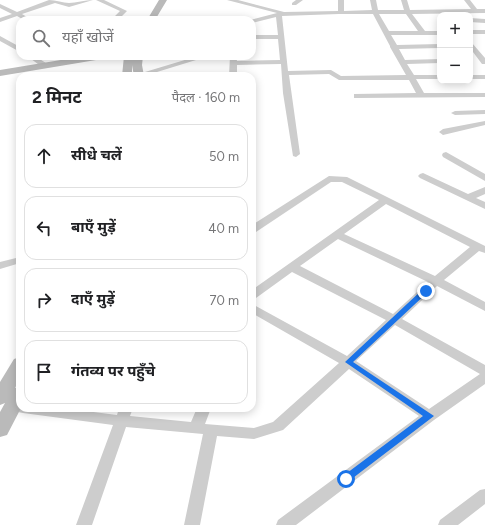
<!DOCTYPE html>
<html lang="hi">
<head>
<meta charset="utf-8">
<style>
  :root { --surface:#fff; --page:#f6f6f6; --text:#202124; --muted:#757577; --line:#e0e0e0 }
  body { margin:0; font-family:Figtree,"Noto Sans Devanagari",sans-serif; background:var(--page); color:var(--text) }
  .controls { position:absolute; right:12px; top:12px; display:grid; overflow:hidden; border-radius:8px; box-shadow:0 2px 10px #0003 }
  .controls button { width:36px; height:36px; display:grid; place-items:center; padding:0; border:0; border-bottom:1px solid var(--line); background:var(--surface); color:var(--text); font:20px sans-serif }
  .stop { position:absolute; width:12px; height:12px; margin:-9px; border:3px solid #1a73e8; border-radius:50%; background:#fff }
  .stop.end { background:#1a73e8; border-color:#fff; box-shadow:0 1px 4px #0008 }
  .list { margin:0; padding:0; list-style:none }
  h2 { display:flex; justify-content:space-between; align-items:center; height:52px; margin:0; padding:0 16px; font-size:17px }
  h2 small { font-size:13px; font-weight:400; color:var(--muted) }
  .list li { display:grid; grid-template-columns:26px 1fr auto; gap:12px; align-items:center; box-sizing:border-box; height:64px; margin:0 8px 8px; padding:0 8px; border:1px solid var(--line); border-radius:12px }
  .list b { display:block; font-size:15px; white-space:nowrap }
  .list em { font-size:13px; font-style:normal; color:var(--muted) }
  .icon { flex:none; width:22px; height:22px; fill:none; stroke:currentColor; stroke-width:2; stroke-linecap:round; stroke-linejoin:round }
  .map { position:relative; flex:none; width:485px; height:525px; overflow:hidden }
  .search { position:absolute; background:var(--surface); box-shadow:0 2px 10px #0003; left:16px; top:16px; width:240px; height:44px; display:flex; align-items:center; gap:10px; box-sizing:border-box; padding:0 14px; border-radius:12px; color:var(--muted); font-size:15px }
  .panel { position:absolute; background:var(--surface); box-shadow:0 2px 10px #0003; left:16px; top:72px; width:240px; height:340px; border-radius:12px }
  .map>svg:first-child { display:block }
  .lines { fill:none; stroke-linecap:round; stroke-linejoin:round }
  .street { fill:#cdcdcd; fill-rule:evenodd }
  .secondary { fill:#bababa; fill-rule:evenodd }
  .route { fill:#1a73e8 }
</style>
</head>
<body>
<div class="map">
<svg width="485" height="525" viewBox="0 0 485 525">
  <rect width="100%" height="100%" fill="#fff"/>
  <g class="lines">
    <path class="street" d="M 49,0 C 56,0 63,3 69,3 C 76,3 85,0 93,0 L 69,7 L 55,3 L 22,14 L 32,20 L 24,20 L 17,16 L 0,22 L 0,18 L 12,14 L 0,8 L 0,4 L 17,12 Z
      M 96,0 L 104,0 L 127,11 L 118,20 L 111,20 L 120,11 Z
      M 227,0 L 238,0 L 284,12 L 338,11 L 338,0 L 344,0 L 344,11 L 372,10 L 370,0 L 376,0 L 378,10 L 404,10 L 401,0 L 407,0 L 410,10 L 471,9 L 464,0 L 470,0 L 477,9 L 485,9 L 485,13 L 412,14 L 425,31 L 440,31 L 440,35 L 391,35 L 397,45 L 440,44 L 440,48 L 399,49 L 405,60 L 440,59 L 440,63 L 407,64 L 414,75 L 440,75 L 440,79 L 416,79 L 424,93 L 485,93 L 485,97 L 357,98 L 354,98 L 354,94 L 416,93 L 409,80 L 339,80 L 329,74 L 289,75 L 300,154 L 296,157 L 293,156 L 283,93 L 281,64 L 237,65 L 237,76 L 229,76 L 230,56 L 236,56 L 237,61 L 280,60 L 278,39 L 252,39 L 252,35 L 278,35 L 276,17 L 252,23 L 252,20 L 250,20 L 277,13 ZM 339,14 L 373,14 L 390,46 L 390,47 L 406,75 L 341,76 L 331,70 L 288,71 L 282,16 ZM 379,14 L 406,14 L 418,31 L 389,31 Z
      M 296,0 L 303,0 L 296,5 L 292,5 L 292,3 Z
      M 470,18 L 485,19 L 485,23 L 470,22 Z
      M 470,30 L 485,30 L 485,34 L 470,34 Z
      M 0,36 L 20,47 L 20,52 L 0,41 Z
      M 470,42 L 472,43 L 485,58 L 485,64 L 482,64 L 470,48 Z
      M 27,56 L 35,56 L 49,65 L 45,67 L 42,67 Z
      M 198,56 L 209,56 L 144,76 L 135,75 Z
      M 470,75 L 485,75 L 485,79 L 470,79 Z
      M 485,110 L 485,114 L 455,115 L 451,113 L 455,111 Z
      M 485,121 L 485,125 L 443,135 L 439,132 L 443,129 Z
      M 446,152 L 485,174 L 485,181 L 443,157 L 442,155 L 443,153 Z
      M 423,173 L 468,194 L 485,187 L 485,194 L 476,198 L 485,202 L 485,209 L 420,178 L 418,176 L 420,174 Z
      M 329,176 L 347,177 L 485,246 L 485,253 L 479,251 L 444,280 L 485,302 L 485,311 L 437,286 L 402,319 L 485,365 L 485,384 L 434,420 L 296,525 L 276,525 L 278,520 L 419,416 L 349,369 L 283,430 L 254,439 L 217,436 L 200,525 L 184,525 L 203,434 L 126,427 L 92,525 L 76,525 L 113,425 L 23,413 L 18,412 L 16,408 L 18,404 L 20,404 L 20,408 L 62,408 L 117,415 L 119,408 L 133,408 L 130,416 L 191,422 L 197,408 L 211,408 L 205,424 L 254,428 L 273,422 L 339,363 L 252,313 L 252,304 L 347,356 L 386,320 L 292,272 L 256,298 L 252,299 L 252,290 L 379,200 L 342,182 L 331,182 L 256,232 L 252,233 L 252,225 ZM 386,204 L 470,247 L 435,276 L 344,234 ZM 338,239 L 428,282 L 393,314 L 300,266 ZM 395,325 L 480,374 L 429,409 L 356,361 Z
      M 20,257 L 20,263 L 0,269 L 0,262 Z
      M 485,489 L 485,504 L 458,525 L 438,525 L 440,520 L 480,490 Z"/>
    <path class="secondary" d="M 159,0 L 167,0 L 155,20 L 147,20 Z
      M 85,56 L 107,56 L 102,59 L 0,76 L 0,70 Z
      M 124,56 L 143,56 L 142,65 L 144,76 L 134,76 L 132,65 L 132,76 L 122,76 Z
      M 20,357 L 20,379 L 15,388 L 20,386 L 20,408 L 21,408 L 7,435 L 0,437 L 0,412 L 5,403 L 0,405 L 0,382 L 14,359 Z"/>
  </g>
  <path class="route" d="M 423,289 L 429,291 L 353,362 L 434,416 L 349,481 L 343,481 L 342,479 L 343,476 L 423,416 L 345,362 Z"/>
</svg>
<div class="controls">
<button>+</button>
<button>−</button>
</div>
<div class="stop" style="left:346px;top:479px"></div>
<div class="stop end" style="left:426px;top:291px"></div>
<div class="search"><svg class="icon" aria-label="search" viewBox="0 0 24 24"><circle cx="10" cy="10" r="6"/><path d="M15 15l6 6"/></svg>यहाँ खोजें</div>
<section class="panel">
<h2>2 मिनट<small>पैदल · 160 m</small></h2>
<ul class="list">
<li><svg class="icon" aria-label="ahead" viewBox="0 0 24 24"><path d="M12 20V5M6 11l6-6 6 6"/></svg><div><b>सीधे चलें</b></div><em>50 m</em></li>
<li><svg class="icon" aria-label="left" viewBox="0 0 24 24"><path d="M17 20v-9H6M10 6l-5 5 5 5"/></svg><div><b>बाएँ मुड़ें</b></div><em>40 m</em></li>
<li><svg class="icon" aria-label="right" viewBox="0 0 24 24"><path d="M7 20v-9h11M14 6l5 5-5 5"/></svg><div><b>दाएँ मुड़ें</b></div><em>70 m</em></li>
<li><svg class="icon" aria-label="arrive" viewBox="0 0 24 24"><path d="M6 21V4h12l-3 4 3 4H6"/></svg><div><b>गंतव्य पर पहुँचे</b></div></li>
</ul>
</section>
</div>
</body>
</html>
